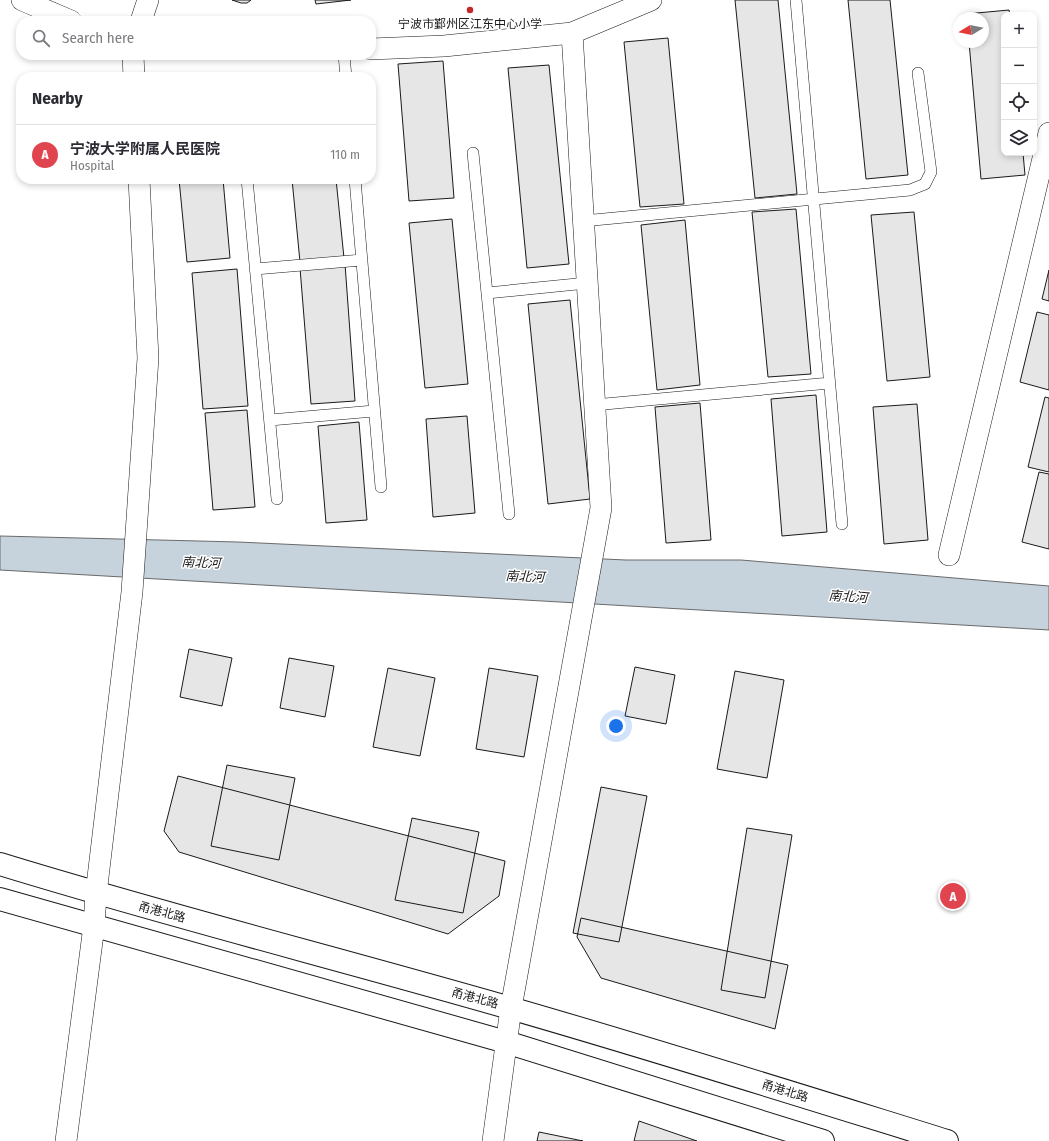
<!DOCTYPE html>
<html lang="en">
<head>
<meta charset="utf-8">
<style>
  :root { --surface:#fff; --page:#f7f7f7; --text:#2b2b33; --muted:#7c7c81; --line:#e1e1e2; --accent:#0b8043 }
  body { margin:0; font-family:"Fira Sans Condensed","Noto Sans SC",sans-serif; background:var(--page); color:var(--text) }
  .controls { position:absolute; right:12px; top:12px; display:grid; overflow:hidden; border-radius:8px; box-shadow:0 2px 6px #0003 }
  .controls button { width:36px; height:36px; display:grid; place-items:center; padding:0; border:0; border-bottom:1px solid var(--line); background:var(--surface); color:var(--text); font:20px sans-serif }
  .compass { position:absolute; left:953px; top:12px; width:36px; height:36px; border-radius:50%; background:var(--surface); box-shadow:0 2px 6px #0003; rotate:260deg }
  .you { position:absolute; left:616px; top:726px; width:14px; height:14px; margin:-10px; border:3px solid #fff; border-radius:50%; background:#1a73e8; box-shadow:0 0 0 6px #1a73e833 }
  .badge { display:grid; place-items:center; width:26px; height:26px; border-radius:50%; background:var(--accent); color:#fff; font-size:13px; font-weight:700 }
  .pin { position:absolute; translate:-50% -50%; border:2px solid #fff; box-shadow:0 1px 4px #0006 }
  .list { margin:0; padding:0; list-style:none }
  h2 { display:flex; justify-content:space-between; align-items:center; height:52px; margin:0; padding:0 16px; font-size:17px }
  h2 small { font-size:13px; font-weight:400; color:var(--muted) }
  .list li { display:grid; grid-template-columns:26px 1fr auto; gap:12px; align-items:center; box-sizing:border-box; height:60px; padding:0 16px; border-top:1px solid var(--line) }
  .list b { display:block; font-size:15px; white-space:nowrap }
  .list p { margin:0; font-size:13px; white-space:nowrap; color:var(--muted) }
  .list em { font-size:13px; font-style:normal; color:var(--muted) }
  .icon { flex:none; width:22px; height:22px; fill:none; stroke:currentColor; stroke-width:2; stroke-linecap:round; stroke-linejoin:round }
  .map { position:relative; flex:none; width:1049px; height:1141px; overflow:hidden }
  .search { position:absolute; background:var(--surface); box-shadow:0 2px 6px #0003; left:16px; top:16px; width:360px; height:44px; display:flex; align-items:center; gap:10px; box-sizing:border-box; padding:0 14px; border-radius:16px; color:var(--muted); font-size:15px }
  .panel { position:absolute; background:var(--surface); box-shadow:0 2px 6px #0003; left:16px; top:72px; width:360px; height:112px; border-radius:16px }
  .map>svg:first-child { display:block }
  .water { fill:#c6d2dc; stroke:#6a6a6a }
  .building { fill:#e6e6e6; stroke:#1a1a1a }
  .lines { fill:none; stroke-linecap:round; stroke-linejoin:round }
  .service-casing { stroke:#1a1a1a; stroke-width:12 }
  .minor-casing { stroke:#1a1a1a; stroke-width:22 }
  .secondary-casing { stroke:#1a1a1a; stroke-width:24 }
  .service { stroke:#fff; stroke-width:11 }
  .minor { stroke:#fff; stroke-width:21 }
  .secondary { stroke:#fff; stroke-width:22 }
  .poi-dot { fill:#c62828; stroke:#fff; stroke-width:1.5 }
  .labels { text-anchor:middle; stroke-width:3; stroke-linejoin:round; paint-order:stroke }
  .poi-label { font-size:12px; fill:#1a1a1a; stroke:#fff }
  .street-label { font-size:12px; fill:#1a1a1a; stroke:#fff }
  .water-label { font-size:13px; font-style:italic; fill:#1a1a1a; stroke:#fff }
</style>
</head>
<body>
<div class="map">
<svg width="1049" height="1141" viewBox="0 0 1049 1141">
  <rect width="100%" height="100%" fill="#fff"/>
  <path class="water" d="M 0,536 L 238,542 L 626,560 L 741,560 L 1049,586 L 1049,630 L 0,570 Z"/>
  <path class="building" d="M 232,0 L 251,0 L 247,3 L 241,3 Z
    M 315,0 L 351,0 L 316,4 Z
    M 735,0 L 778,0 L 797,194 L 755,198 Z
    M 848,0 L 890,0 L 908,175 L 866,179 Z
    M 1009,10 L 1010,15 L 1004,15 L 1004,153 L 1023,153 L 1025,175 L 981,179 L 969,42 L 983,42 L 983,18 L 966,18 L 966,14 Z
    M 668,38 L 684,204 L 640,207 L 624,42 Z
    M 443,61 L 454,198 L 409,201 L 398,64 Z
    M 549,65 L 569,264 L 527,268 L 508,68 Z
    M 179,179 L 223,179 L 230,258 L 187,262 Z
    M 292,179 L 336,179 L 344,258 L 300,262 Z
    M 796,209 L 811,374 L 768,377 L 752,212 Z
    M 914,212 L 930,377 L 887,381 L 871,215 Z
    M 452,219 L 468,384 L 425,388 L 409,223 Z
    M 685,220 L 700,385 L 657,390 L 641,225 Z
    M 345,264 L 355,401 L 311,404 L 300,268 Z
    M 237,269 L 248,406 L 203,409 L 192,273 Z
    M 1049,270 L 1049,301 L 1042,299 Z
    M 570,300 L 590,499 L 548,504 L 528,304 Z
    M 1037,312 L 1049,315 L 1049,390 L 1020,382 Z
    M 816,395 L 827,532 L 782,536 L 771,399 Z
    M 1045,397 L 1049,398 L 1049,472 L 1028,467 Z
    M 700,403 L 711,540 L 666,543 L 655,407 Z
    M 917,404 L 928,540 L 884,544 L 873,407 Z
    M 247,410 L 255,507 L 213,510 L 205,413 Z
    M 467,416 L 475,513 L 433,517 L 426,419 Z
    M 359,422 L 367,520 L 326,523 L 318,426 Z
    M 1039,472 L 1049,474 L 1049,549 L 1022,542 Z
    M 189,649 L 232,658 L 222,706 L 180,697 Z
    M 289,658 L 334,666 L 325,717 L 280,708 Z
    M 635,667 L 675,675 L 666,724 L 625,716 Z
    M 388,668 L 435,678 L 420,756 L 373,747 Z
    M 489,668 L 538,676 L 524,757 L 476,749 Z
    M 735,671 L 784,680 L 767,778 L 717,769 Z
    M 227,765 L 295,778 L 279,860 L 211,846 Z
    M 178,776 L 505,861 L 499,896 L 448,934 L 179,852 L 164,831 Z
    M 601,787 L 647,796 L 619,942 L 573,933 Z
    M 412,818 L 479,832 L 463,913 L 395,900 Z
    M 747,828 L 792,835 L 765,998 L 721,990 Z
    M 581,918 L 788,965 L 775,1029 L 601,978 L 577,937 Z
    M 639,1121 L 697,1141 L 634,1141 Z
    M 539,1132 L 583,1141 L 537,1141 Z"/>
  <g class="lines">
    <defs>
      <path id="service" d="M 796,0 L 842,524
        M 344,55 L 346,77
        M 473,153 L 509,514
        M 247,179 L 277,499
        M 355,179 L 381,487
        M 583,221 L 910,190 L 925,184 L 931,172 L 918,73
        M 255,269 L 362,260
        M 487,293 L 587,283
        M 594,405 L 830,383
        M 270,420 L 374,411"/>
      <path id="minor" d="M 22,0 L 71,21
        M 141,21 L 148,0
        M 371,49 L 444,46 L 572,33 L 651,0
        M 133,55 L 134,77
        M 949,555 L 1049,133
        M 66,1141 L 94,926 L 96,894 L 132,592 L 148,358 L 139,179
        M 493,1141 L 511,1008 L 601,508 L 572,33"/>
      <path id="secondary" d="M 0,864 C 169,916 340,959 510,1008 C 656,1050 802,1096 947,1141
        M 0,899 L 506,1042 L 823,1141"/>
    </defs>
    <use href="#service" class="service-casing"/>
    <use href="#minor" class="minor-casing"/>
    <use href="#secondary" class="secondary-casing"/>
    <use href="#service" class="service"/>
    <use href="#minor" class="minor"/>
    <use href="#secondary" class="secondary"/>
  </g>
  <circle class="poi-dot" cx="470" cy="10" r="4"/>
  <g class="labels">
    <g class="poi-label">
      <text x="470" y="28">宁波市鄞州区江东中心小学</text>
    </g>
    <g class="street-label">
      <text transform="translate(162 912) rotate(15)" y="4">甬港北路</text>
      <text transform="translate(475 998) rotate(15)" y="4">甬港北路</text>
      <text transform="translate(785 1091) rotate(17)" y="4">甬港北路</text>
    </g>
    <g class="water-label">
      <text transform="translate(201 562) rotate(2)" y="5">南北河</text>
      <text transform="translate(525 576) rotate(2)" y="5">南北河</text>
      <text transform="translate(848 596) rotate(4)" y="5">南北河</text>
    </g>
  </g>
</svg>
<div class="controls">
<button>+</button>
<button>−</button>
<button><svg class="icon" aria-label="locate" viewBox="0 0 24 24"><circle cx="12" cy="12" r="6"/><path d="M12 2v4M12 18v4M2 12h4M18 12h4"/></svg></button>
<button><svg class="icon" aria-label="layers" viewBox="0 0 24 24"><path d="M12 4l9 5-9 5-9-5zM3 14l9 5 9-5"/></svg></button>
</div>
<svg class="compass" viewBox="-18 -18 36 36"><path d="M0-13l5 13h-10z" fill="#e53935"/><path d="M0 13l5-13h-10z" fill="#7c7c81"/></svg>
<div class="you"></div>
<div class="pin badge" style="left:953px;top:896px;background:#e0444e">A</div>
<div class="search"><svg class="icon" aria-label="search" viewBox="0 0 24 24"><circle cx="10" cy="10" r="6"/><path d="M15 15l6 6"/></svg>Search here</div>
<section class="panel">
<h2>Nearby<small></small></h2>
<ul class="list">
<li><span class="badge" style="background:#e0444e">A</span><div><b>宁波大学附属人民医院</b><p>Hospital</p></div><em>110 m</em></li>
</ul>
</section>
</div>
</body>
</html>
